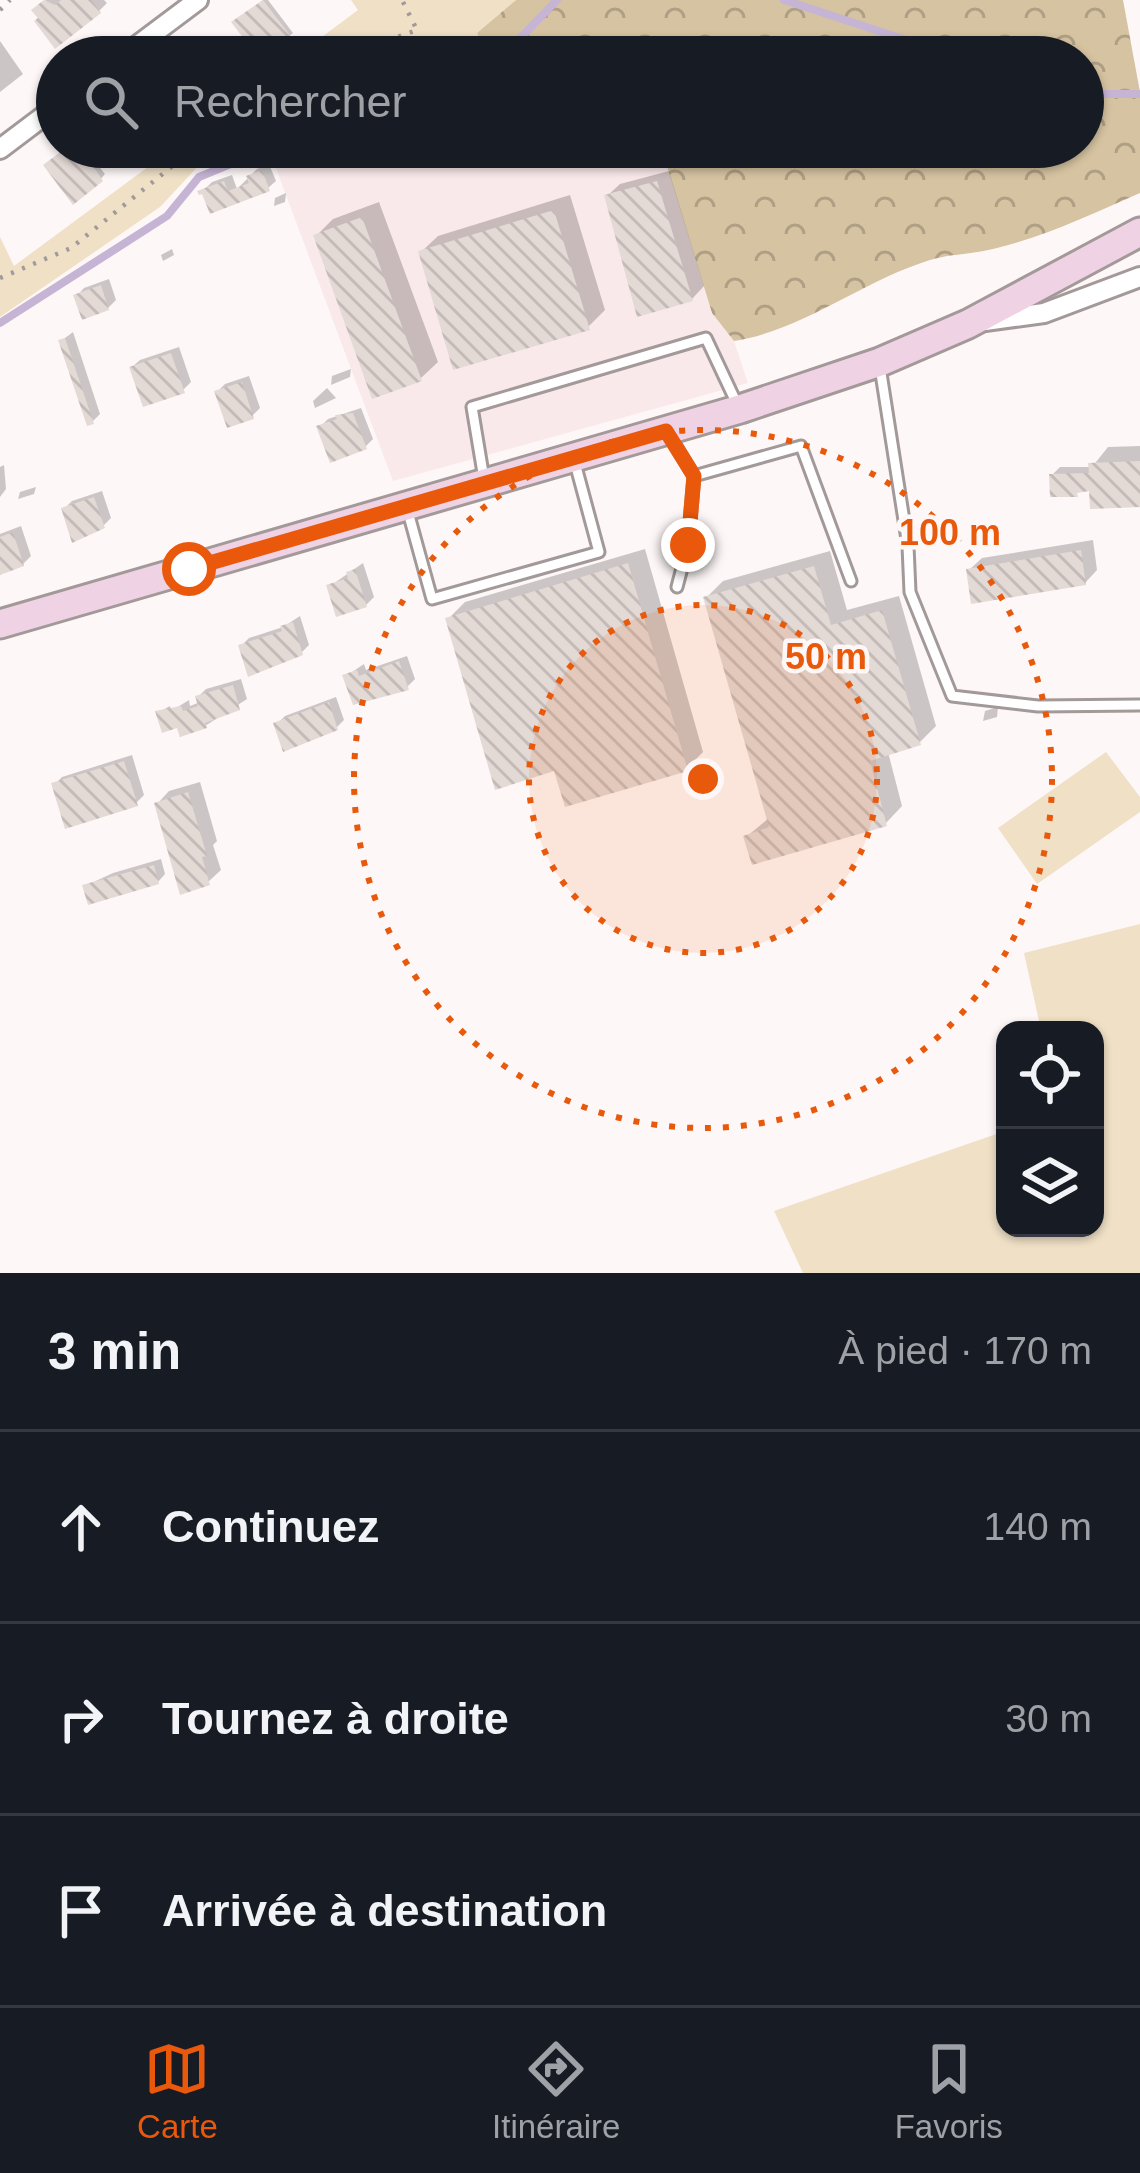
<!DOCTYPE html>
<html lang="fr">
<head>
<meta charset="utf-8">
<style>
  :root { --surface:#171b24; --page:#242831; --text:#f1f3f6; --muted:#9ea1a6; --line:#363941; --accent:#ea580c }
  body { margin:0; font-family:Helvetica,sans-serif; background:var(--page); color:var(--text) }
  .controls { position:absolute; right:36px; bottom:36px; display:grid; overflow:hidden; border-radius:24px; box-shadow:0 3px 9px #0004 }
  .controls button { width:108px; height:108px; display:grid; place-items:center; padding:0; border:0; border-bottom:3px solid var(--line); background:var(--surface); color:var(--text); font:60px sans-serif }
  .stop { position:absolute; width:36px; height:36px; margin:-27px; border:9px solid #ea580c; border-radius:50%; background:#fff }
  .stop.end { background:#ea580c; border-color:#fff; box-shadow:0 3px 12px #0008 }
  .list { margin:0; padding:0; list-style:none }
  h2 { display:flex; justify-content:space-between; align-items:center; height:156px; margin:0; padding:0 48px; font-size:51px }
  h2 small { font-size:39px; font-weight:400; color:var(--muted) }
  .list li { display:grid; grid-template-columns:78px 1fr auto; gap:36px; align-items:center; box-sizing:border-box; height:192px; padding:0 48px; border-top:3px solid var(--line) }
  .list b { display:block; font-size:45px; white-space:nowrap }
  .list em { font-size:39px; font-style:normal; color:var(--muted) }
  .icon { flex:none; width:66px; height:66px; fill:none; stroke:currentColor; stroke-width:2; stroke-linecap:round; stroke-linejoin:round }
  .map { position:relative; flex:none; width:1140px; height:1273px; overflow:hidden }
  .search { position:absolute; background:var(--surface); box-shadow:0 3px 9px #0004; left:36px; right:36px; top:36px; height:132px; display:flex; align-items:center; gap:30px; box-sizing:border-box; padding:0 42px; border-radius:66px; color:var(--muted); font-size:45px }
  .sheet { height:732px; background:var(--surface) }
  nav { display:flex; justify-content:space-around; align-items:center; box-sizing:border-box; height:168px; border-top:3px solid var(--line); background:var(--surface); font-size:33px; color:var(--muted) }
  nav a { display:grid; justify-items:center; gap:6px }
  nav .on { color:var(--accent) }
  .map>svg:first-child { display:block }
  .built { fill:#fae9ea }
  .green { fill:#efe0c6 }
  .forest { fill:url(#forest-crowns) }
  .shadow { fill:#0003 }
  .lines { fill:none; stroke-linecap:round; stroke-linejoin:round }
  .stream { stroke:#c6b4d5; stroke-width:8 }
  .building { fill:url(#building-back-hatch) }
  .lane-casing { stroke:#a39999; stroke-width:15 }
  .street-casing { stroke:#a39999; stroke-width:24 }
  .secondary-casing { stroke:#a39999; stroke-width:33 }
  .path { stroke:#a09a9a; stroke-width:4.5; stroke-dasharray:3 9; stroke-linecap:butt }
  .lane { stroke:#fff; stroke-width:9 }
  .street { stroke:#fff; stroke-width:18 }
  .secondary { stroke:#efd3e5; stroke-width:27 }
  .route { stroke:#ea580c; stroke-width:15 }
  .ring { fill:none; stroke:#e8590c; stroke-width:6; stroke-dasharray:6 12 }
  .centre { fill:#e8590c; stroke:#fef7f7; stroke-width:6 }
  .ring-label { font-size:36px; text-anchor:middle; font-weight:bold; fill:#e8590c; stroke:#fef7f7; stroke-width:9; stroke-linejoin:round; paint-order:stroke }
</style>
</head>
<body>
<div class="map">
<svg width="1140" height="1273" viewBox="0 0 1140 1273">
  <defs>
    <pattern id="forest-crowns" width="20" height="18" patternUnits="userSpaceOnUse" patternTransform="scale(3)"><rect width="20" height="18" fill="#d6c3a1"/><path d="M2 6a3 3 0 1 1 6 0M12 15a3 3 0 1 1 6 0" fill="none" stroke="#af9f84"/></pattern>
    <pattern id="building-back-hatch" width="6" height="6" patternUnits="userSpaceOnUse" patternTransform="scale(3)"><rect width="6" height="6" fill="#e3d9d5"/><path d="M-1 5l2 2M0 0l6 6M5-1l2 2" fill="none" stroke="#c4bbb8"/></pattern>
  </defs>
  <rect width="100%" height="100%" fill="#fef7f7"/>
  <path class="built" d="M 268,147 L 539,147 L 563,167 L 597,161 L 667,166 L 712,313 L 734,341 L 748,383 L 393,481 Z"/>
  <path class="green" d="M 351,0 L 516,0 L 477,33 L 485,51 L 467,57 L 295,57 L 358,10 Z
    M 175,147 L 243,147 L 202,162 L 160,207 L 0,317 L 0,237 L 14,266 Z
    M 1106,752 L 1140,797 L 1140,812 L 1037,884 L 998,828 Z
    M 1140,924 L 1140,1273 L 803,1273 L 774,1211 L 1005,1131 L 1005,1228 L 1095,1228 L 1095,1030 L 1041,1030 L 1024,953 Z"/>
  <path class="forest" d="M 516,0 L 1123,0 L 1140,92 L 1140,193 C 1092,214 1044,237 993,249 C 973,254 950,254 930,260 C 862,281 804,330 734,341 L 712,313 L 667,166 L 597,161 L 563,167 L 539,147 L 1083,147 L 1083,57 L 467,57 L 485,51 L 477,33 Z"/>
  <path class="shadow" d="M 46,0 L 104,0 L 107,3 L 99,11 L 35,10 Z
    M 263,0 L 268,0 L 293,33 L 265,54 L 247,12 Z
    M 0,41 L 23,74 L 0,92 Z
    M 69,147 L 87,150 L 93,147 L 103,159 L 97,164 L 105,174 L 98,182 L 60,154 Z
    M 293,147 L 310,147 L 296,158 L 289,151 Z
    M 269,164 L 276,181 L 268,188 L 240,200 L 204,190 L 212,182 L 232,175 L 237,189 L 257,169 Z
    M 669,171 L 704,286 L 692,299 L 607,196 L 620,184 Z
    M 286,193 L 285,202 L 274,206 L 275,198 Z
    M 570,195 L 605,310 L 588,327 L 421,252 L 438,236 Z
    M 379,202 L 438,362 L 421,378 L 316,236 L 333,219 Z
    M 172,249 L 174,255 L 163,261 L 161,255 Z
    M 109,279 L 116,300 L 108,308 L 77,296 L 84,288 Z
    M 73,332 L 100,414 L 92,422 L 61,341 Z
    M 179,347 L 191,382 L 183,390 L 132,367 L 140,360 Z
    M 351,369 L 350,377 L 331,385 L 332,376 Z
    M 249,376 L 260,408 L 252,416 L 217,392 L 225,384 Z
    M 327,388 L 336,398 L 315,408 L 313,401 Z
    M 361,408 L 373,439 L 365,447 L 320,427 L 328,419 Z
    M 1140,446 L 1140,504 L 1092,484 L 1052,475 L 1060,467 L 1092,467 L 1108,447 Z
    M 4,465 L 6,489 L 0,497 L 0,467 Z
    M 36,487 L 34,494 L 18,499 L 20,492 Z
    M 102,491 L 111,518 L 103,526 L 64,509 L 72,501 Z
    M 21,526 L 31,556 L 23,564 L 0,571 L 0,534 Z
    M 1093,540 L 1097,570 L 1085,583 L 969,570 L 982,558 Z
    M 645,549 L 703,752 L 686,769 L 556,768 L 448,619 L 465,602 Z
    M 830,551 L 847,610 L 899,596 L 936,726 L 919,743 L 888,752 L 902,806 L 886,823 L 746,837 L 769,818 L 706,598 L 723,581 Z
    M 363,563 L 374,597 L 366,605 L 330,586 Z
    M 300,616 L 309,645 L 301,653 L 241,646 L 249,638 L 283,627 Z
    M 407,656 L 415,679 L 407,687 L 346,676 L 364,664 L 366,670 Z
    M 241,679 L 247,699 L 205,726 L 177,722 L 159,712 L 170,706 L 171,711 L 189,700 L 190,706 L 200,702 L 198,697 L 206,689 Z
    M 336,697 L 344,720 L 336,728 L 277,724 L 285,716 Z
    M 998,707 L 997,717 L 983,721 L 985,711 Z
    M 132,755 L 144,795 L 136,803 L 55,784 L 62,777 Z
    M 200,782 L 217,841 L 213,845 L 221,870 L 208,882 L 157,804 L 169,791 Z
    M 161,859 L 165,874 L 158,882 L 85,886 L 113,873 Z"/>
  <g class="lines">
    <path class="stream" d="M 784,0 L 958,57
      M 502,57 L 557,0
      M 1083,94 L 1140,94
      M 0,323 L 167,216 L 199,177 L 272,147"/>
  </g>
  <path class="building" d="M 44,0 L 55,5 L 61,0 L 91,0 L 101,13 L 55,49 L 34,21 L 38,18 L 31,10 Z
    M 263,0 L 292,38 L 267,57 L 258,57 L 231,22 Z
    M 67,147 L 84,152 L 103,181 L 73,205 L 43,165 Z
    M 262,170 L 270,191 L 210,214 L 202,194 L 199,195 L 197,191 L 224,181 L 228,191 L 249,183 L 246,176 Z
    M 657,181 L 693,301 L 637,317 L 604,195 Z
    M 554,210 L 590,330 L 453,370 L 418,251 Z
    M 362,217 L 422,381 L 372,399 L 313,235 Z
    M 101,285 L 109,310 L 82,320 L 73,295 Z
    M 65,338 L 94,424 L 87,426 L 58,340 Z
    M 171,353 L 185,393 L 143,407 L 129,367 Z
    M 242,382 L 254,419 L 227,428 L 214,391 Z
    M 353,413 L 367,449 L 330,463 L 316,426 L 337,419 L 335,415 Z
    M 1140,461 L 1140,507 L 1090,509 L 1089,491 L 1077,493 L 1078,497 L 1050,497 L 1049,474 L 1089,473 L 1088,463 Z
    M 94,497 L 105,528 L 72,543 L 61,508 Z
    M 13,532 L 24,566 L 0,575 L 0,537 Z
    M 1081,550 L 1086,585 L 971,604 L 966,569 Z
    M 628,563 L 688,771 L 565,807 L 554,771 L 495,790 L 445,618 Z
    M 814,566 L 831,625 L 882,610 L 921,745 L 870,761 L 887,826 L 752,865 L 743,836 L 769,827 L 703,597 Z
    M 355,569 L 367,607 L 336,617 L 326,585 L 348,578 L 346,572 Z
    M 293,622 L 303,655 L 248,677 L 238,645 L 282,631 L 280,626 Z
    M 399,661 L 409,690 L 353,705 L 342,675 L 357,670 L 359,676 Z
    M 233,685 L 240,710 L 205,723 L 207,728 L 180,737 L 177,728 L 162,733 L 155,711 L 181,706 L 183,711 L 198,706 L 195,696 Z
    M 329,702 L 338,730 L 283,752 L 273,723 Z
    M 124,761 L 138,806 L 65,829 L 51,783 Z
    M 188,792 L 207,856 L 202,857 L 210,885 L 180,895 L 154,803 Z
    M 154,865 L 159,884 L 88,905 L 82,885 Z"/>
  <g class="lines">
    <defs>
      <path id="lane" d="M 880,367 L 908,546 L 910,592 L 952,696 L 1038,706 L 1140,705
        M 669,435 L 694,476 L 688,545 L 677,587
        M 694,476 L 801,446 L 851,581
        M 484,479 L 472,407 L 706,338 L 737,404
        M 408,512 L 432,599 L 599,552 L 575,463"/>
      <path id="street" d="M 122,57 L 198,0
        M 0,149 L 57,106
        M 985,321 L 1044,313 L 1140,277"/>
      <path id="secondary" d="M 0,624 L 740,409 L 880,362 L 968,324 L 1140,232"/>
    </defs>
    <use href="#lane" class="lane-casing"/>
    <use href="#street" class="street-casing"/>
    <use href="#secondary" class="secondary-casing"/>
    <path class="path" d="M 0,10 L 10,0
      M 342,57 L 417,30 L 402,0
      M 0,278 L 71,248 L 196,147"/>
    <use href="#lane" class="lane"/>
    <use href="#street" class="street"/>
    <use href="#secondary" class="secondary"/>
  </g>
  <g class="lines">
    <path class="route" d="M 189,569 L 666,431 L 694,476 L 688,545"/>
  </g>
  <circle cx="703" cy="779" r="174" fill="#e8590c" fill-opacity=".12"/>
  <g class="ring">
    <circle cx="703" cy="779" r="174"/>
    <circle cx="703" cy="779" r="349"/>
  </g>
  <circle cx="703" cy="779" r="18" class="centre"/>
  <g class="ring-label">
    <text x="950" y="545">100 m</text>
    <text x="826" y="669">50 m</text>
  </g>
</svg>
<div class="controls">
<button><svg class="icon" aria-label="locate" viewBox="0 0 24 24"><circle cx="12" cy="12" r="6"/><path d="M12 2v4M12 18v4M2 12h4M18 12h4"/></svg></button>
<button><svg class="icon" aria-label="layers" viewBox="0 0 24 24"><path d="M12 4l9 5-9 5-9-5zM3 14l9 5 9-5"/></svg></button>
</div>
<div class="stop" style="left:189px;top:569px"></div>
<div class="stop end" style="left:688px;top:545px"></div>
<div class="search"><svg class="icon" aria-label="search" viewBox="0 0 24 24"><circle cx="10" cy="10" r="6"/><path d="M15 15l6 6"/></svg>Rechercher</div>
</div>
<section class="sheet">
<h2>3 min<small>À pied · 170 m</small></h2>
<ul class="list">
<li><svg class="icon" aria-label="ahead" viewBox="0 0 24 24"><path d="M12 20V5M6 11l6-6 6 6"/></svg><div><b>Continuez</b></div><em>140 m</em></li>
<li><svg class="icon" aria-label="right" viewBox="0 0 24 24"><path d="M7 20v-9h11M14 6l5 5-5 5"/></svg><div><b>Tournez à droite</b></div><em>30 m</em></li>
<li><svg class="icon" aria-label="arrive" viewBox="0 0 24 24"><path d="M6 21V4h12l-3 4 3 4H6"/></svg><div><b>Arrivée à destination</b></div></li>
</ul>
</section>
<nav>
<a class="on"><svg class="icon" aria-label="map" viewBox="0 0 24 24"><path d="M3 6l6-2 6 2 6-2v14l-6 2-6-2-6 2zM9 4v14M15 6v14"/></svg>Carte</a>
<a><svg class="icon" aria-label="directions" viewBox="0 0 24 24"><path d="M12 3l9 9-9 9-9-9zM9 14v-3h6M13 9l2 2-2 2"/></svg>Itinéraire</a>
<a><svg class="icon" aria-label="saved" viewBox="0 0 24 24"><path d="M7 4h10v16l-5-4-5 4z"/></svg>Favoris</a>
</nav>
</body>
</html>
